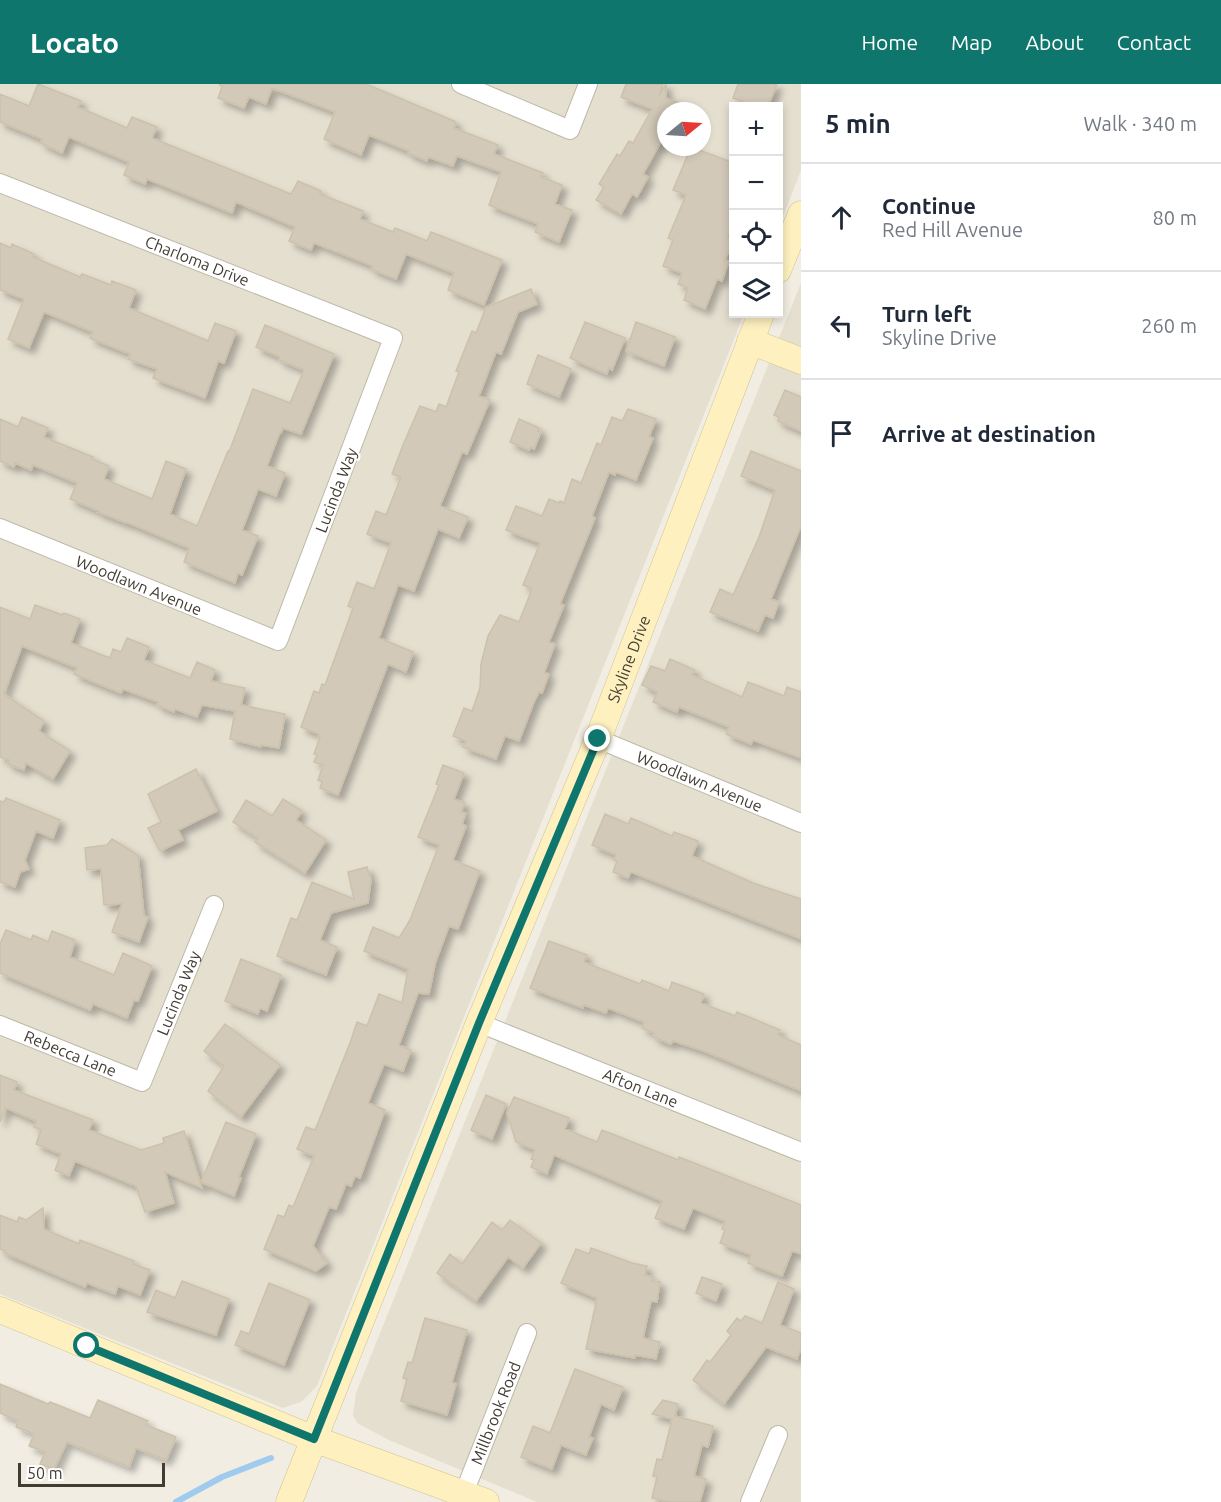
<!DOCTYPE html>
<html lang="en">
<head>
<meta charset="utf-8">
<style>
  :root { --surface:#fff; --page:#f6f6f7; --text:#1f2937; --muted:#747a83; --line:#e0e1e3; --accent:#0f766e }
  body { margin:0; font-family:Ubuntu,sans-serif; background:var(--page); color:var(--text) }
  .controls { position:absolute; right:18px; top:18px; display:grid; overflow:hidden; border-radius:0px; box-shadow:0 3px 9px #0003 }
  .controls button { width:54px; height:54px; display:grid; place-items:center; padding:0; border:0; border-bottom:2px solid var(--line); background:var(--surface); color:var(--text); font:30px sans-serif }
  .compass { position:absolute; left:657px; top:18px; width:54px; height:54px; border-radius:50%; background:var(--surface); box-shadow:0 3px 9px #0003; rotate:72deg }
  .scale { position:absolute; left:18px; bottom:15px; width:147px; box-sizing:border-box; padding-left:6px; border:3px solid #423d33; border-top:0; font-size:16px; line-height:21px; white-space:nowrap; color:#423d33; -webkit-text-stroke:4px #fff; paint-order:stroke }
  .stop { position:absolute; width:18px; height:18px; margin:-14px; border:4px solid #0f766e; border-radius:50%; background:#fff }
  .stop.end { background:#0f766e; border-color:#fff; box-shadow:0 2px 6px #0008 }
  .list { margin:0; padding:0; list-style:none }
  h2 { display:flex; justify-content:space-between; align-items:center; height:78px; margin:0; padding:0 24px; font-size:26px }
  h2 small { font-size:20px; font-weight:400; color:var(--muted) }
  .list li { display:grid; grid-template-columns:39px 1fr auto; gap:18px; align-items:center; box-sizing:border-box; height:108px; padding:0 24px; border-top:2px solid var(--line) }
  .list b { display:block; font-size:22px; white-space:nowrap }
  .list p { margin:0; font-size:20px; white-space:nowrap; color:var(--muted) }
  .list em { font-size:20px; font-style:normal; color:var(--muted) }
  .icon { flex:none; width:33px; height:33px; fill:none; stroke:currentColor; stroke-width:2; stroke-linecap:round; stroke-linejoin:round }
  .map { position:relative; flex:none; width:801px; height:1418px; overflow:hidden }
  header { display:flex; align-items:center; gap:36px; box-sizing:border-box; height:84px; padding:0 30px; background:var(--accent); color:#fff }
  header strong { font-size:28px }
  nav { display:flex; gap:33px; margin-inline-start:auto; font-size:21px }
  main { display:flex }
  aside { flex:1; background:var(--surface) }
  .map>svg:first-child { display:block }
  .residential { fill:#e5dfd0; fill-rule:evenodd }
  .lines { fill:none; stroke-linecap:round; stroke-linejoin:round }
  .stream { stroke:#9ecbee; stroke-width:6 }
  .building { fill:#d2c9b8; stroke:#cdc1ab; stroke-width:1.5; filter:url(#shadow) }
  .street-casing { stroke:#bfb8a8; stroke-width:20 }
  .secondary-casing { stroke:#d1c292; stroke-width:27 }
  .street { stroke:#fff; stroke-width:18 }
  .secondary { stroke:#fef1bf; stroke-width:26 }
  .route { stroke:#0f766e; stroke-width:8 }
  .labels { text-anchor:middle; stroke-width:4.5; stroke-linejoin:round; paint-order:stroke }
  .street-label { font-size:16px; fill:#423d33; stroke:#fff }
</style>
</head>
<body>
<header>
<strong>Locato</strong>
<nav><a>Home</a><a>Map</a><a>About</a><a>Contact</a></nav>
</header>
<main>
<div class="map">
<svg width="801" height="1418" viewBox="0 0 801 1418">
  <defs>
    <filter id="shadow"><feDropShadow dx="5.5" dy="5.5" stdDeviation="3" flood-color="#0004"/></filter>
  </defs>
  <rect width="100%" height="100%" fill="#f1ede2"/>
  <path class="residential" d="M 0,0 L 801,0 L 801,86 L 779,143 L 778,22 L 734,22 L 734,230 L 744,230 L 317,1302 L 301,1318 L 283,1324 L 0,1210 ZM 666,27 L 702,27 L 702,63 L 666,63 Z
    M 801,199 L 801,1418 L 537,1418 L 389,1356 L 357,1339 L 353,1331 L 356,1309 Z"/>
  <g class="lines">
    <path class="stream" d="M 176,1418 L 222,1393 L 271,1374"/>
  </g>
  <path class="building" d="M 38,0 L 81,17 L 78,23 L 127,44 L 132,33 L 157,43 L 152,54 L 291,110 L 298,97 L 321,107 L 320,110 L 363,127 L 360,135 L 393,148 L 395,144 L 427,157 L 431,148 L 502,176 L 484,221 L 448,206 L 454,189 L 406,170 L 396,195 L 371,185 L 373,182 L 314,159 L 311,166 L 289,157 L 295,143 L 236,118 L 232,129 L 147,95 L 145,100 L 124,91 L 129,78 L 69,53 L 62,69 L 41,59 L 42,55 L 0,38 L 0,10 L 29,22 Z
    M 219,0 L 366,0 L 454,37 L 456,39 L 454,44 L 498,61 L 494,70 L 543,89 L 541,93 L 562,101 L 555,120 L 572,126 L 559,158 L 535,148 L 538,140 L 489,121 L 501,88 L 457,72 L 453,82 L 428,73 L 427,77 L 408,69 L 409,67 L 369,51 L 361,71 L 324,55 L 335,28 L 272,4 L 266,20 L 249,13 L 244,24 L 218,14 L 222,3 Z
    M 626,0 L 663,0 L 659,12 L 666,0 L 666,14 L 696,26 L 666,27 L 666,49 L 643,90 L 648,93 L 637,113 L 632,110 L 621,130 L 596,116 L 604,103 L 599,100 L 617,70 L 620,72 L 629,57 L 633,59 L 652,25 L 621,13 Z
    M 738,0 L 777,0 L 768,22 L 755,22 L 733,14 Z
    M 691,63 L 734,79 L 734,139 L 728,153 L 734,156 L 725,176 L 729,177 L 722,197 L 717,195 L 705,225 L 684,216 L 688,204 L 678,200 L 682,189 L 663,182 L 673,156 L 668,154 L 686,111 L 673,106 Z
    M 0,159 L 11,164 L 12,160 L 34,170 L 33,173 L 80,193 L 82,190 L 111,201 L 112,197 L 136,206 L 129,224 L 208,257 L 215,239 L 236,247 L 224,279 L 218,277 L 205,314 L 153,294 L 157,285 L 128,275 L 130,270 L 90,254 L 93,248 L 44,228 L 29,264 L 8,255 L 24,215 L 0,206 Z
    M 531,205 L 537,220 L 518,228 L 501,270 L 496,268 L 479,312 L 490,316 L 467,370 L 462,368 L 440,422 L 468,433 L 459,454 L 438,445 L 414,507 L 398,501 L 379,554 L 413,568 L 406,588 L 388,580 L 338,711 L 320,704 L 322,698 L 318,696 L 323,681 L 314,678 L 317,671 L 314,670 L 320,653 L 318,653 L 319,650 L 301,643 L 314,607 L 319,609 L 322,600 L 325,601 L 353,524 L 348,522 L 357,498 L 374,505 L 391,459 L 367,450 L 376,427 L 386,431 L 401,393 L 392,390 L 403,361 L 420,322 L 436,328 L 439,320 L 446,323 L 459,288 L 456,287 L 472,247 L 476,249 L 486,223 Z
    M 585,238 L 625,254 L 612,286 L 609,284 L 607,290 L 570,274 Z
    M 636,238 L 675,253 L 664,282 L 626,267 Z
    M 265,241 L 334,270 L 301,350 L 283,344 L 281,349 L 280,348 L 267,382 L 285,389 L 276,412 L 258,405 L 242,446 L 258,452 L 242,491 L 238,489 L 235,499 L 184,478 L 189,464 L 126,438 L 126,439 L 98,428 L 99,427 L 70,415 L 77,399 L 33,381 L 31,386 L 15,379 L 14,383 L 0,377 L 0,335 L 18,343 L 22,333 L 48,344 L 44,353 L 93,373 L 92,375 L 109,382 L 104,395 L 152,415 L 166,377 L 186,385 L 170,430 L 197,442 L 228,367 L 229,368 L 253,305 L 290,319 L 304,286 L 279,276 L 280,273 L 256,263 Z
    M 538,271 L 571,285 L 559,313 L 527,300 Z
    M 785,306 L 801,313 L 801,347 L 778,337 L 779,333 L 774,331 Z
    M 628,325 L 656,335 L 649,353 L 653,354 L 636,396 L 616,388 L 615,391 L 609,388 L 592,432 L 595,434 L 560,520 L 564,521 L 549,558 L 555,560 L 544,589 L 549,590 L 542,609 L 539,608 L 534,618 L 519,657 L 505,652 L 496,675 L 463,663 L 466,657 L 453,652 L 464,624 L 472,627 L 480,604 L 481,580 L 488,552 L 500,531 L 519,538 L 532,505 L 523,501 L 540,459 L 506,446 L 516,422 L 542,432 L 549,415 L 559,419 L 560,417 L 564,419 L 572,395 L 581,399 L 597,359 L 601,361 L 612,333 L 622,337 Z
    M 519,335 L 539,344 L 538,347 L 541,348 L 534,365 L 531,363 L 529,366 L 510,358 Z
    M 751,367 L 801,387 L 801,442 L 771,515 L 779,518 L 773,534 L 765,531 L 758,547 L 710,528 L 720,505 L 733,511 L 759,453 L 775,406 L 741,392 Z
    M 35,521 L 57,529 L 62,531 L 64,529 L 80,535 L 71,559 L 110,574 L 113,565 L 121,568 L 127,554 L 149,563 L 144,576 L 190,594 L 197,578 L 215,586 L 211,597 L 245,604 L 241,621 L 285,630 L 279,664 L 261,661 L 261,663 L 230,655 L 235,627 L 202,621 L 197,633 L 175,625 L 174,628 L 157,621 L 158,618 L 123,605 L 121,609 L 74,590 L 77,584 L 22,562 L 4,610 L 44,637 L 39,647 L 70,667 L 53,695 L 26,679 L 24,686 L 8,680 L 9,676 L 0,673 L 0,523 L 30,535 Z
    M 670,575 L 695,586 L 692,591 L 742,613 L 748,598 L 784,612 L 787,603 L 801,608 L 801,674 L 753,656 L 751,660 L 726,650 L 729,643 L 679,623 L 677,628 L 653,618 L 657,608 L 642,601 L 651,582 L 665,587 Z
    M 443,681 L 464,689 L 454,715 L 465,719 L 461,728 L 466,729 L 462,740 L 466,742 L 453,776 L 480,787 L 458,845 L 449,842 L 435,880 L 429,910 L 418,909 L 399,961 L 411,966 L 403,987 L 384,980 L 368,1019 L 385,1026 L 360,1094 L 355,1092 L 351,1102 L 346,1100 L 336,1125 L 329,1123 L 313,1162 L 327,1179 L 316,1187 L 264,1165 L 278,1131 L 284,1133 L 289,1121 L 293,1123 L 314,1072 L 297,1065 L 306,1043 L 315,1046 L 350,959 L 357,938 L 367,942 L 379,910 L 402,919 L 408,885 L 364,867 L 373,843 L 399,854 L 410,836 L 439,761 L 418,753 L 439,701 L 436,700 Z
    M 196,685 L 217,727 L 178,746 L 183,756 L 160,767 L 148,744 L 161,738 L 148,710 Z
    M 6,714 L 60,736 L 53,754 L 36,747 L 25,776 L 29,785 L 20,788 L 15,803 L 0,798 L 0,717 L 4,718 Z
    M 283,715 L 302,727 L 296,736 L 326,756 L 305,789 L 255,758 L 258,754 L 233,738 L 246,716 L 272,732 Z
    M 605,730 L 628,740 L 631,734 L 672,752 L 674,748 L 698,757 L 692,772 L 753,799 L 801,815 L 801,855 L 631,788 L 628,794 L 613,788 L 617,777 L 614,776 L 616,771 L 592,761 Z
    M 112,755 L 138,771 L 144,832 L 148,833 L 139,858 L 112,848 L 122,820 L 104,821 L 101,785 L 87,786 L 85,764 L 107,761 Z
    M 367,783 L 371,796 L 368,819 L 331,829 L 320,856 L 337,863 L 326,891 L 277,872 L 291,834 L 297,836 L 312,798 L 354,815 L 348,788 Z
    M 6,846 L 31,856 L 33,851 L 48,858 L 52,847 L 75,856 L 70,873 L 114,891 L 123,869 L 152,882 L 138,917 L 134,916 L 127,934 L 93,920 L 90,926 L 0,889 L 0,860 Z
    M 549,857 L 587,871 L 584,878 L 640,900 L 642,896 L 669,907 L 672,898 L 704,910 L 701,919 L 735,932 L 737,928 L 780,946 L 778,951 L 801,961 L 801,1007 L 704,967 L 673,957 L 671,960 L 653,953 L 654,949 L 642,944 L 644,938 L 608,924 L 606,929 L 584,921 L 583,924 L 530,904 Z
    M 241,875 L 281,891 L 267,927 L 260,924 L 258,930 L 225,917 Z
    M 225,940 L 280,981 L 241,1033 L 208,1007 L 224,982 L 204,967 Z
    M 0,991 L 17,998 L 14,1006 L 93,1036 L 89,1046 L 141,1066 L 164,1059 L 163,1054 L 184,1047 L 202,1104 L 165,1088 L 174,1119 L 145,1128 L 136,1102 L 75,1077 L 69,1092 L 55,1086 L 61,1070 L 36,1060 L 41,1046 L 34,1043 L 36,1037 L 6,1024 L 0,1038 Z
    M 486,1011 L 506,1020 L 492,1055 L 471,1046 Z
    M 514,1013 L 569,1034 L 565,1045 L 597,1058 L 602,1046 L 678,1076 L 679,1073 L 801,1121 L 801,1170 L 792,1167 L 782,1192 L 748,1179 L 751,1171 L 720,1159 L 725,1146 L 722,1145 L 725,1137 L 693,1124 L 684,1145 L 655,1134 L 662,1117 L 554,1071 L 547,1090 L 531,1083 L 534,1076 L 531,1075 L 535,1066 L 516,1058 L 507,1029 Z
    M 226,1038 L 256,1050 L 239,1093 L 241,1094 L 234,1112 L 201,1098 Z
    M 43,1124 L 44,1145 L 79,1160 L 80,1156 L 134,1177 L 133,1180 L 150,1186 L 140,1211 L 118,1202 L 115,1210 L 87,1199 L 85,1203 L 5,1169 L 5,1167 L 0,1165 L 0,1131 L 17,1138 L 19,1133 L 26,1136 Z
    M 510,1136 L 541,1159 L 523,1184 L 508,1173 L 476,1217 L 437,1189 L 450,1170 L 462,1180 L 492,1138 L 502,1146 Z
    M 591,1164 L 632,1179 L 647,1182 L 645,1191 L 653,1193 L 652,1197 L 660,1198 L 657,1218 L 651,1217 L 643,1254 L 660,1258 L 656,1275 L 635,1271 L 635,1274 L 586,1265 L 597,1214 L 561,1199 L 576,1165 L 589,1170 Z
    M 702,1193 L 722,1200 L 716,1217 L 696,1209 Z
    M 182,1197 L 229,1215 L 216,1251 L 147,1228 L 156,1206 L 175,1214 Z
    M 778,1198 L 794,1205 L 780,1241 L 801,1249 L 801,1265 L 797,1275 L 766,1263 L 724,1320 L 693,1296 L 707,1276 L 710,1278 L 731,1251 L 727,1247 L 737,1234 L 741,1237 L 745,1232 L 762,1239 Z
    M 269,1199 L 310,1216 L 284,1281 L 235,1261 L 241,1247 L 249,1250 Z
    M 425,1234 L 467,1246 L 452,1298 L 456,1300 L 447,1331 L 401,1317 L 407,1295 L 403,1294 L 408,1278 L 412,1279 Z
    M 575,1285 L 623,1303 L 614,1326 L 601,1320 L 589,1353 L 593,1354 L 586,1371 L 561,1361 L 552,1385 L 521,1373 L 533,1342 L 550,1349 Z
    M 0,1300 L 48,1320 L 50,1318 L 90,1334 L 98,1316 L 148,1337 L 146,1341 L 176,1353 L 166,1376 L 136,1364 L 129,1383 L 67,1358 L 54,1385 L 40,1380 L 45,1368 L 29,1362 L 34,1350 L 16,1343 L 18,1337 L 0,1329 Z
    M 663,1316 L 678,1320 L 675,1332 L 713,1342 L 708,1363 L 702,1361 L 694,1392 L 706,1395 L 700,1418 L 668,1418 L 652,1414 L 657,1393 L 653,1392 L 657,1375 L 662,1376 L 672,1335 L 652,1330 Z"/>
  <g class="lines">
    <defs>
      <g id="street">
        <path d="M 461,0 L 570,46 L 588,0"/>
        <path id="s1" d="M 0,99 L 393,254 L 278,557 L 0,444"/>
        <path id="s2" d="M 598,655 L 801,739"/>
        <path id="s3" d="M 479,939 L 801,1068"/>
        <path id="s4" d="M 0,941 L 142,998 L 214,821"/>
        <path id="s5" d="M 464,1409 L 527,1249"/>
        <path d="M 750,1418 L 778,1351"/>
      </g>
      <g id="secondary">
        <path d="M 778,186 L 801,130"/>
        <path d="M 750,257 L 801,277"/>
        <path d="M 0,1226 L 314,1355 L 486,1418"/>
        <path id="s6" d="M 289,1418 L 479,939 L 598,655 L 761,230"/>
      </g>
    </defs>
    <use href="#street" class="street-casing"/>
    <use href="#secondary" class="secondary-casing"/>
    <use href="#street" class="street"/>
    <use href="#secondary" class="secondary"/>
  </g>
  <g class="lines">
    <path class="route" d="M 87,1262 L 314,1355 L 479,939 L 598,655"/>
  </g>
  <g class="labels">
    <g class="street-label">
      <text dy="6" stroke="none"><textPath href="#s1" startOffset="212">Charloma Drive</textPath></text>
      <text transform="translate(336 406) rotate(-69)" y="6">Lucinda Way</text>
      <text transform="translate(139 501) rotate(22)" y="6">Woodlawn Avenue</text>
      <text dy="6" stroke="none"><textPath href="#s6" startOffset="909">Skyline Drive</textPath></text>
      <text dy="6" stroke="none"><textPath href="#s2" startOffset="110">Woodlawn Avenue</textPath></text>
      <text dy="6" stroke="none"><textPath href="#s4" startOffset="249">Lucinda Way</textPath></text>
      <text dy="6" stroke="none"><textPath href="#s4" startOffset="76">Rebecca Lane</textPath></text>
      <text dy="6" stroke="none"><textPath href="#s3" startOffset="174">Afton Lane</textPath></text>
      <text dy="6" stroke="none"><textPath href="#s5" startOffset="86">Millbrook Road</textPath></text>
    </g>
  </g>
</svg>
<div class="controls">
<button>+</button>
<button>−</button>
<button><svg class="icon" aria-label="locate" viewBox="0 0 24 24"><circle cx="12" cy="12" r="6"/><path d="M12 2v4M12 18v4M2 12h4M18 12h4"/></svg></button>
<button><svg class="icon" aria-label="layers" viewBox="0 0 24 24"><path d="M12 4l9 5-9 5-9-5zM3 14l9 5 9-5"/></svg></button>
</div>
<svg class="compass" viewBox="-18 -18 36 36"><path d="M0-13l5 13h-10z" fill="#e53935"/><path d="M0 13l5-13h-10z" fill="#747a83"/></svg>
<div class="scale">50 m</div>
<div class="stop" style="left:87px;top:1262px"></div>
<div class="stop end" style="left:598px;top:655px"></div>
</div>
<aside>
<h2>5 min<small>Walk · 340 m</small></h2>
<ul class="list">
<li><svg class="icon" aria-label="ahead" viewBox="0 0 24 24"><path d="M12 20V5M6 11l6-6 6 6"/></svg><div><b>Continue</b><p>Red Hill Avenue</p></div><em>80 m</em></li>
<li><svg class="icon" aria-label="left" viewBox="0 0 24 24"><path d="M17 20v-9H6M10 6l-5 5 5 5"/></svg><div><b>Turn left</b><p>Skyline Drive</p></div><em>260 m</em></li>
<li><svg class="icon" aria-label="arrive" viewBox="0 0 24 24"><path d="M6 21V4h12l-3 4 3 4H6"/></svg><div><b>Arrive at destination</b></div></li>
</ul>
</aside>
</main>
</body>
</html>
